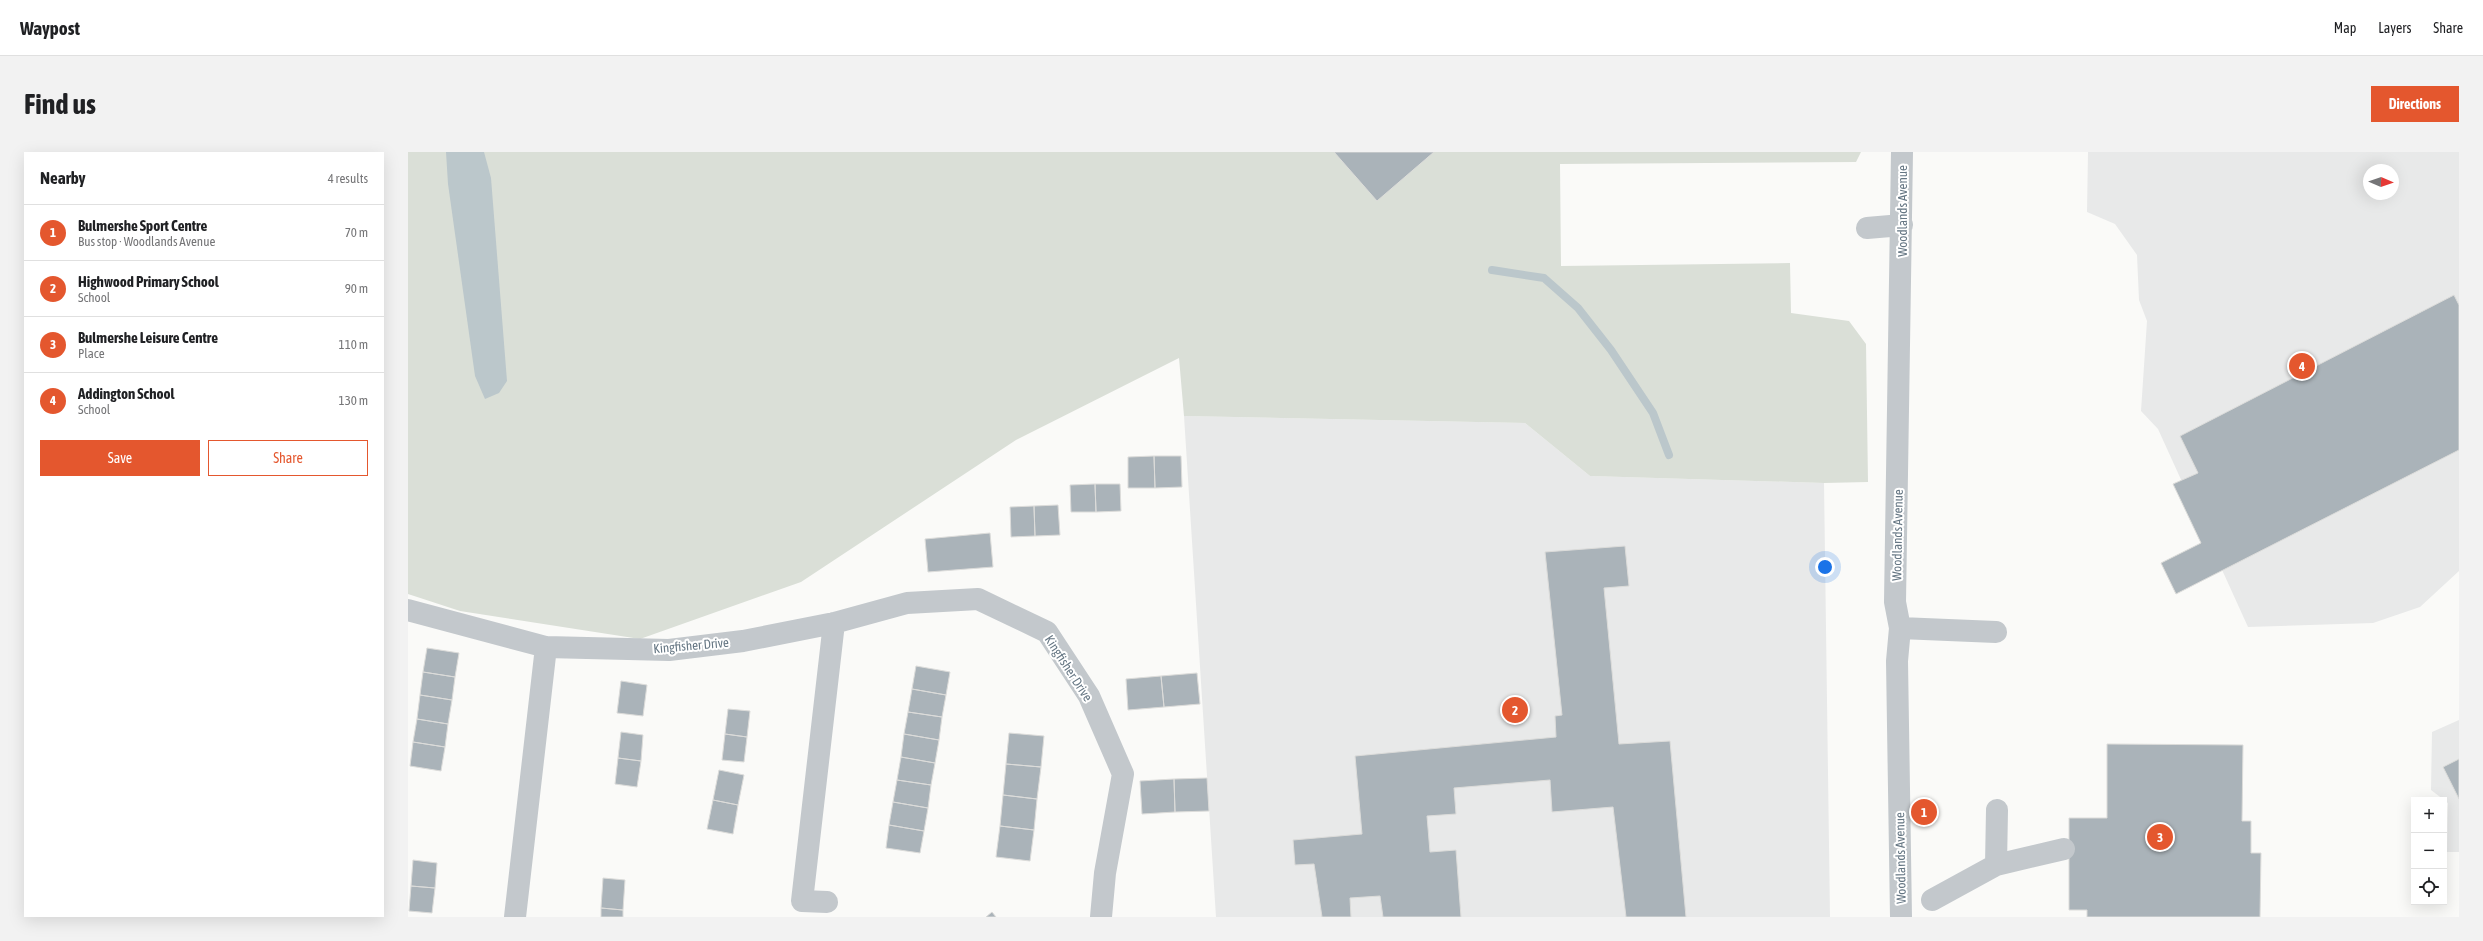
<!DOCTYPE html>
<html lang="en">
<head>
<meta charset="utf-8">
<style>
  :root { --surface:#fff; --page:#f2f2f2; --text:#202124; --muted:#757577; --line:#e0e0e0; --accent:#e4572e }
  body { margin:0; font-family:"Asap Condensed",sans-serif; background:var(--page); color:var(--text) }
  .controls { position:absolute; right:12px; bottom:12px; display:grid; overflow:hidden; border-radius:0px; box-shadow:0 4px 16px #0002 }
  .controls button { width:36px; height:36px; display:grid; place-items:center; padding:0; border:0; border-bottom:1px solid var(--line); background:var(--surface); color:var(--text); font:20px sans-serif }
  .compass { position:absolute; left:1955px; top:12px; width:36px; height:36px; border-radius:50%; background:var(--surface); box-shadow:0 4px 16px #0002; rotate:92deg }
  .you { position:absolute; left:1417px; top:415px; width:14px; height:14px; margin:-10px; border:3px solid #fff; border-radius:50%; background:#1a73e8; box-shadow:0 0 0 6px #1a73e833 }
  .badge { display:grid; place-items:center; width:26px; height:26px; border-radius:50%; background:var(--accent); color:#fff; font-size:13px; font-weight:700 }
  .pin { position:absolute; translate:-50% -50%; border:2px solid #fff; box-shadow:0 1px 4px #0006 }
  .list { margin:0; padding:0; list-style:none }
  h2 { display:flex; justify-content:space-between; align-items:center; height:52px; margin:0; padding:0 16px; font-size:17px }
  h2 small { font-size:13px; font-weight:400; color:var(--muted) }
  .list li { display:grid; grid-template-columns:26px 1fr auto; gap:12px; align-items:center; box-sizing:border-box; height:56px; padding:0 16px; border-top:1px solid var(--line) }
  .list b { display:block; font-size:15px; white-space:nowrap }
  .list p { margin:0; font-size:13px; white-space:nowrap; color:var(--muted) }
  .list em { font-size:13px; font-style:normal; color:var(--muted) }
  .actions { display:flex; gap:8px; padding:12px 16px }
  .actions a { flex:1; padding:9px 0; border:1px solid var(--accent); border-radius:0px; text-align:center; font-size:14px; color:var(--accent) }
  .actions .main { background:var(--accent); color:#fff }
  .icon { flex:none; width:22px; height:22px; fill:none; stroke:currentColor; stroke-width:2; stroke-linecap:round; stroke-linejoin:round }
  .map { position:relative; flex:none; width:2051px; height:765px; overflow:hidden; border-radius:0px }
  header { display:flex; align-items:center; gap:24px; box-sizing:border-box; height:56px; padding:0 20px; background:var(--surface); border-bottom:1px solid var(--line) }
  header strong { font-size:19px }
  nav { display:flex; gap:22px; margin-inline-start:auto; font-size:14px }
  .intro { display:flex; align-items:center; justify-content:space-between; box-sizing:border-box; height:96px; padding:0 24px }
  h1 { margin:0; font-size:28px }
  .button { padding:10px 18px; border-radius:0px; background:var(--accent); color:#fff; font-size:14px; font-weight:700 }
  main { display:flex; gap:24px; padding:0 24px }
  aside { flex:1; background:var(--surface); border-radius:0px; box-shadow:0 4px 16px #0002 }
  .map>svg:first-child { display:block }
  .built { fill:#e8e9e9; fill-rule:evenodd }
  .green { fill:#dadfd7 }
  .water { fill:#bbc7cb }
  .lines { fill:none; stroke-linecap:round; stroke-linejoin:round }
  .stream { stroke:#bbc7cb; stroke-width:8 }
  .building { fill:#aab3b9; stroke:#dcdcda }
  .minor { stroke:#c3c8cc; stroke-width:22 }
  .labels { text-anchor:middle; stroke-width:4; stroke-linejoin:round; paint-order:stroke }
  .street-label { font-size:13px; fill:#657683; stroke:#fff }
</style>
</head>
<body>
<header>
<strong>Waypost</strong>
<nav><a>Map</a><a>Layers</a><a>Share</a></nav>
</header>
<div class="intro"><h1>Find us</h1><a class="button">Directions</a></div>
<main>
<aside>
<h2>Nearby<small>4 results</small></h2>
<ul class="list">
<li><span class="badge">1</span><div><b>Bulmershe Sport Centre</b><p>Bus stop · Woodlands Avenue</p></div><em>70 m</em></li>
<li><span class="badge">2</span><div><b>Highwood Primary School</b><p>School</p></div><em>90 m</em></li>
<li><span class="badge">3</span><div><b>Bulmershe Leisure Centre</b><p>Place</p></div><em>110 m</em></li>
<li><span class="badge">4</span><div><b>Addington School</b><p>School</p></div><em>130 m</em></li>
</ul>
<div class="actions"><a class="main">Save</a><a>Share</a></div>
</aside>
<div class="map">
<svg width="2051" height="765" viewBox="0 0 2051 765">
  <rect width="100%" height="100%" fill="#fafaf8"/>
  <path class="built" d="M 1680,0 L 2051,0 L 2051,419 L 2012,455 L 1965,471 L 1840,475 L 1750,277 L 1733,259 L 1739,169 L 1731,148 L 1729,103 L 1707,72 L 1679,60 ZM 1961,18 L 1985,18 L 1985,42 L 1961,42 Z
    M 776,264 L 1117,271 L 1182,324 L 1416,331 L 1422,765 L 808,765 Z
    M 2051,568 L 2051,700 L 2039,700 L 2040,651 L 2023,638 L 2024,580 Z"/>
  <path class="green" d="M 0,0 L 1453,0 L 1448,10 L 1152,12 L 1153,114 L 1382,111 L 1383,161 L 1441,169 L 1458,192 L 1460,330 L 1416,331 L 1182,324 L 1117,271 L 776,264 L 771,206 L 608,288 L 393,430 L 232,487 L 52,459 L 0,442 Z"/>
  <path class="water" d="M 38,0 L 76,0 L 83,26 L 99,229 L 91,241 L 77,247 L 67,224 L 40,32 Z"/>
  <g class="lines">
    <path class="stream" d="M 1084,118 L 1136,126 L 1170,156 L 1203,198 L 1245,261 L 1261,303"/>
  </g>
  <path class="building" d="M 926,0 L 1026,0 L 969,49 Z
    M 2046,143 L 2051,153 L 2051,298 L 1768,442 L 1753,411 L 1793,391 L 1765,332 L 1790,321 L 1772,284 Z
    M 746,304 L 747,336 L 720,336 L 720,305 Z
    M 746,304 L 773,304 L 774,335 L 747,336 Z
    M 687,332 L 688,360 L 663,360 L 662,333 Z
    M 687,332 L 712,332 L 713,359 L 688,360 Z
    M 650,353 L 652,383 L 627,384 L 626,354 Z
    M 626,354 L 627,384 L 603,385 L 602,355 Z
    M 582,381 L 585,415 L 520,420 L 517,387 Z
    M 1217,394 L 1221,434 L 1196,436 L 1211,592 L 1262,589 L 1278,765 L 1218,765 L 1205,655 L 1144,660 L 1142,628 L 1046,636 L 1048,662 L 1019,664 L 1022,700 L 1048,698 L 1053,765 L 975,765 L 972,744 L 942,746 L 943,765 L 914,765 L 906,712 L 887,713 L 885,688 L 954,682 L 947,604 L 1148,585 L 1147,564 L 1154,563 L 1137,400 Z
    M 19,496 L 51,501 L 47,525 L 15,520 Z
    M 508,514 L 542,520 L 538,543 L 504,537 Z
    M 15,520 L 47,525 L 44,548 L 12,543 Z
    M 789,521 L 792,552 L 756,555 L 753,524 Z
    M 753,524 L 756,555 L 720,558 L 718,527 Z
    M 213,529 L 239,533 L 235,564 L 209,561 Z
    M 504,537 L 538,543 L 534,565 L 500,560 Z
    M 12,543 L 44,548 L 40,572 L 9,567 Z
    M 320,557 L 342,559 L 339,585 L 317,582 Z
    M 500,560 L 534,565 L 531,588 L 496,582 Z
    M 9,567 L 40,572 L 37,595 L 5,590 Z
    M 213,580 L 235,583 L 233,609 L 210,606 Z
    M 601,581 L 636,584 L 633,615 L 598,612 Z
    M 317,582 L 339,585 L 336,610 L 314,608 Z
    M 496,582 L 531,588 L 527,611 L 493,605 Z
    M 5,590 L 37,595 L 33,619 L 2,614 Z
    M 1699,592 L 1835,593 L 1834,669 L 1843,669 L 1843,701 L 1853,701 L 1852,765 L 1679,765 L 1679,758 L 1661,758 L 1661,666 L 1699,666 Z
    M 493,605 L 527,611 L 523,633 L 489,628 Z
    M 210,606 L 233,609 L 229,635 L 207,632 Z
    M 2051,607 L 2051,647 L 2035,615 Z
    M 598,612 L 633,615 L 629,647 L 595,643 Z
    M 311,618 L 336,623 L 330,653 L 305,648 Z
    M 799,626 L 801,659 L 767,660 L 766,627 Z
    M 766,627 L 767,660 L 734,662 L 732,629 Z
    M 489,628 L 523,633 L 520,656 L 485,650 Z
    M 595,643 L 629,647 L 626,678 L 592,674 Z
    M 305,648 L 330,653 L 325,682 L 299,677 Z
    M 485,650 L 520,656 L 516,679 L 481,673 Z
    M 481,673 L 516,679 L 512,701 L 478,696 Z
    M 592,674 L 626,678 L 622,709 L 588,705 Z
    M 5,708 L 29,711 L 27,736 L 3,734 Z
    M 195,726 L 217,728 L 215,758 L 193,756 Z
    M 3,734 L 27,736 L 24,761 L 1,759 Z
    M 193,756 L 215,758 L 215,765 L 193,765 Z
    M 584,760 L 588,765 L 578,765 Z"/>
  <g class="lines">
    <path class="minor" d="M 1459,76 L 1494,73
      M 0,458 L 138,495 L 261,498 L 335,489 L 426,471 L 499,451 L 570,447 L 639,480 L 681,544 L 715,622 L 697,721 L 693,765
      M 1492,476 L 1588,480
      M 1588,713 L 1589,658
      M 1524,748 L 1588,713 L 1656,697
      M 419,750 L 394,749 L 426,471
      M 107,765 L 138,495
      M 1493,765 L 1489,509 L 1492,476 L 1487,450 L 1494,0"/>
  </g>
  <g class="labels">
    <g class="street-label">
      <text transform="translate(1494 59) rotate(-90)" y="5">Woodlands Avenue</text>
      <text transform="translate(1489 383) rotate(-89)" y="5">Woodlands Avenue</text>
      <text transform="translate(283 493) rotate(-5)" y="5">Kingfisher Drive</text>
      <text transform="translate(661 516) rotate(57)" y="5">Kingfisher Drive</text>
      <text transform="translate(1492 706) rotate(-91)" y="5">Woodlands Avenue</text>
    </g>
  </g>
</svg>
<div class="controls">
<button>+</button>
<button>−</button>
<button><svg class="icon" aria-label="locate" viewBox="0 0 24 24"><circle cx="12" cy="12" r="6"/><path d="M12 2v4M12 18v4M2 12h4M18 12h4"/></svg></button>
</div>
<svg class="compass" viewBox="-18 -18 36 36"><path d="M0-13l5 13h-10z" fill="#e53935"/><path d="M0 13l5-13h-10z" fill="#757577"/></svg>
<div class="you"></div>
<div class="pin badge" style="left:1516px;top:660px">1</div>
<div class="pin badge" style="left:1107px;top:558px">2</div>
<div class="pin badge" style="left:1752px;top:685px">3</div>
<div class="pin badge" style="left:1894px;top:214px">4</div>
</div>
</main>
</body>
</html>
